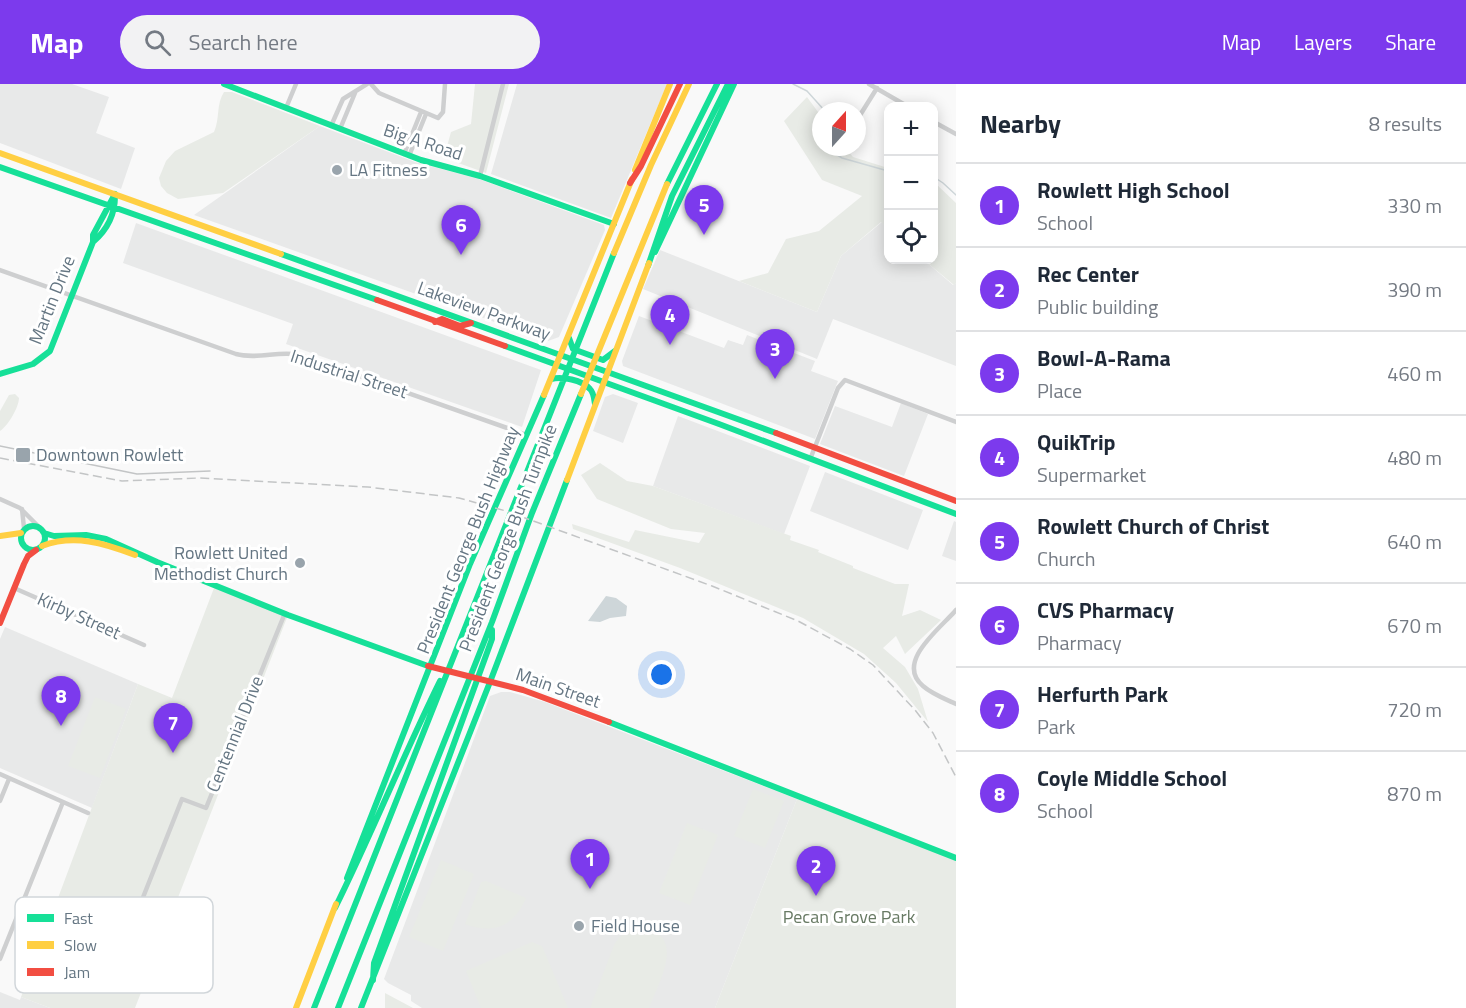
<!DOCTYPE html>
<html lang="en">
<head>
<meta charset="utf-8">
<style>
  :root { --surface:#fff; --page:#f2f2f3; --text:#1f2937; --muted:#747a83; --line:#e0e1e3; --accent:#7c3aed }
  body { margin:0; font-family:"Titillium Web",sans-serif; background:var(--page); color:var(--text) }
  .controls { position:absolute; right:18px; top:18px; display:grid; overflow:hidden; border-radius:12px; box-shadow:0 3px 15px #0003 }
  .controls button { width:54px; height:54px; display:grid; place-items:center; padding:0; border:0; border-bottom:2px solid var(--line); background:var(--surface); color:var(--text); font:30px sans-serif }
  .compass { position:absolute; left:812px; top:18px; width:54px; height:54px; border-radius:50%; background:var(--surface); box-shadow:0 3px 15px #0003; rotate:21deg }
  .you { position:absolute; left:662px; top:591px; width:21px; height:21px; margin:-15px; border:4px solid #fff; border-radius:50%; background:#1a73e8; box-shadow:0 0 0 9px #1a73e833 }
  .badge { display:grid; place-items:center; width:39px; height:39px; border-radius:50%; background:var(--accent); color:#fff; font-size:20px; font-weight:700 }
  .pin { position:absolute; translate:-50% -50px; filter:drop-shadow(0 2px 3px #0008) }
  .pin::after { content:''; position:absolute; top:32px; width:21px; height:18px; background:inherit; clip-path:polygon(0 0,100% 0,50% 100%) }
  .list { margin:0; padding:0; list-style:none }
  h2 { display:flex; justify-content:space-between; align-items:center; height:78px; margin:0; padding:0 24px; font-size:26px }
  h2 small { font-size:20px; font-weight:400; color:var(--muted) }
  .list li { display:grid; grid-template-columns:39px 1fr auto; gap:18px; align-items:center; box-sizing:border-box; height:84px; padding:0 24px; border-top:2px solid var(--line) }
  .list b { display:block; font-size:22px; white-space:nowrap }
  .list p { margin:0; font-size:20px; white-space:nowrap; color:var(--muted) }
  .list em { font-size:20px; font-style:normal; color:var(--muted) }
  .icon { flex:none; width:33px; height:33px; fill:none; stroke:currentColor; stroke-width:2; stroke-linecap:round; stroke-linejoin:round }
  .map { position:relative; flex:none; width:956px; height:924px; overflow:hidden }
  header { display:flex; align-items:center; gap:36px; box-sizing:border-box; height:84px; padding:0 30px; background:var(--accent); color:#fff }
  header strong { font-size:28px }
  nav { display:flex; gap:33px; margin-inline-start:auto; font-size:21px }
  .search { width:420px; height:54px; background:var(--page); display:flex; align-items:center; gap:15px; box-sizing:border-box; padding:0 21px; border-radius:33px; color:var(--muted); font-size:22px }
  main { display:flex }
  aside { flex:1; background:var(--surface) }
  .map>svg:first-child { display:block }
  .built { fill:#e8e9e9 }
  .green { fill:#e8ebe6 }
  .water { fill:#ced6d9 }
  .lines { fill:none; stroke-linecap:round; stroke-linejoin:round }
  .stream { stroke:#ced6d9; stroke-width:1.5 }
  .street { stroke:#cecfd0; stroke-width:4.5 }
  .fast { stroke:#16e098; stroke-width:6 }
  .slow { stroke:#ffcf43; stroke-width:6 }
  .jam { stroke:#f24e42; stroke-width:6 }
  .tram { stroke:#c3c5c6; stroke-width:1.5 }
  .rail { stroke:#c3c5c6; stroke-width:1.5; stroke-dasharray:9 4.5; stroke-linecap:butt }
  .poi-dot { fill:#99a4ac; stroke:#fff; stroke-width:2 }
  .labels { text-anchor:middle; stroke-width:6; stroke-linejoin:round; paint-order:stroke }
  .street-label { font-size:18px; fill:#657683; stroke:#fff }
  .poi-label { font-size:18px; fill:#657683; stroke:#fff; text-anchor:start }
  .park-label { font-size:18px; fill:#687a64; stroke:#fff }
  .key { fill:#fff; stroke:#d1d6da; stroke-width:1.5 }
  .key-label { font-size:16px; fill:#657683 }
</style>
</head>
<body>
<header>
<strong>Map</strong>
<div class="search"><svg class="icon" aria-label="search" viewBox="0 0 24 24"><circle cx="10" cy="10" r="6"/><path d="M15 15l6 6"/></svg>Search here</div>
<nav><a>Map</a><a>Layers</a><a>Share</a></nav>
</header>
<main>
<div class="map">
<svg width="956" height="924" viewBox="0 0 956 924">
  <rect width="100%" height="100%" fill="#f9f9f9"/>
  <path class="built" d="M 0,0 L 72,0 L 109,13 L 96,49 L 135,64 L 121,105 L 0,59 Z
    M 517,0 L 667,0 L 611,134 L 491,90 Z
    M 320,42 L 415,78 L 479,95 L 604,141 L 605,146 L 559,253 L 548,257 L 194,131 Z
    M 882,138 L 888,144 L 888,176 L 924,176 L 953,201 L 956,199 L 956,282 L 833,235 L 817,275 L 643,205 L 660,166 L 817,228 L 841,172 Z
    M 136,139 L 541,286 L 522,343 L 286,260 L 293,240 L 123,179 Z
    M 639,232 L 724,264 L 728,256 L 743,261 L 747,251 L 815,277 L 811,287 L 838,297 L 815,355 L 623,282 L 622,277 Z
    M 613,310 L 638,319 L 623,359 L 593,347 L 605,313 Z
    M 901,319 L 928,330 L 904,392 L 820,360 L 835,322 L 892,343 Z
    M 678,332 L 810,382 L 784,450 L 653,402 Z
    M 825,388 L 923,426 L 908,466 L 810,427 Z
    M 954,437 L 956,438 L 956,477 L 942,472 Z
    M 5,543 L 138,600 L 92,724 L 0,684 L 0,555 Z
    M 501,608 L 510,608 L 545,618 L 797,715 L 715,924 L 422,924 L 411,917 L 411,911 L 388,899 L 384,895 L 490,612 Z
    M 0,908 L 20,916 L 21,913 L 50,924 L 0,924 Z"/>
  <path class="green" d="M 475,0 L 509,0 L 486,89 L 439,72 L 446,66 L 451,48 L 471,40 Z
    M 224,8 L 232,8 L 320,42 L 223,109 L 178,115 L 167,109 L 161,102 L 159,94 L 166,77 L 175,67 L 214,48 C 220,35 216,20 224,8 Z
    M 807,13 L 821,32 L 821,63 L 845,63 L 853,73 L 888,84 L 888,144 L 881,138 L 841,172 L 817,228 L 739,197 L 768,189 L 786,155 L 819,147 L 862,112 L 822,96 L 784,37 Z
    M 934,98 L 956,119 L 956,199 L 954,201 L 924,176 L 934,176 Z
    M 15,310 L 19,314 C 19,323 8,342 0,347 L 0,327 L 9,311 Z
    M 600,379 L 627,397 L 653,402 L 791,452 L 790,456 L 819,466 L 818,468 L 853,482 L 853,484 L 895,500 L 909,500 L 902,532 L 920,526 L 941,536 L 905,570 L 896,552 L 883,564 L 905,583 L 918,605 L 928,638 L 896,599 L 864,570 L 803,534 L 680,484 L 573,445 L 572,440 L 629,458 L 635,446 L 699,459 L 705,449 L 671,445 L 597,415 L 581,391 Z
    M 214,504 L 288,531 L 135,924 L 50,924 L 21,913 L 138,600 L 172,614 Z
    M 95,613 L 126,625 L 100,694 L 68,682 Z
    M 753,705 L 784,717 L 765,764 L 734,752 Z
    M 797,715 L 956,776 L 956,924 L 715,924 Z
    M 687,739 L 718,751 L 690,821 L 659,809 Z
    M 441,776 L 474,790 L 443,867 L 409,853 Z
    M 486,797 L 526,814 C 514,842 494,851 465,840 L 481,798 Z
    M 636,844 C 689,846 660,896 649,924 L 590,924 L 614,861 C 620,851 625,847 636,844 Z
    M 532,858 L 542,862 L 568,924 L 481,924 L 466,887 Z
    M 385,909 L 413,924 L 385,924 Z"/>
  <path class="water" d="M 606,512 L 616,514 L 627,522 L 626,532 L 610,534 L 600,538 L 588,537 Z"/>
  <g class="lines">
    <path class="stream" d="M 793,0 L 807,7 L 825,27
      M 830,63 L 831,67 L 842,74 L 888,87
      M 934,93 L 943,99 L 956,111"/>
    <path class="street" d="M 371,0 L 379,9 L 438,34 L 443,28 L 445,0
      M 869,0 L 907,22
      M 286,24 L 296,0
      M 857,36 L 877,4
      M 934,38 L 956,50
      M 331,42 L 343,15 L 367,0
      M 340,45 L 355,9
      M 404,70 L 421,28
      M 409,72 L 426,30
      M 480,92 L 503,0
      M 0,186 L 236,270 C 258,276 279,266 300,271 L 527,351
      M 811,373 L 838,304 L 845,296 L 956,338
      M 0,415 L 20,424 L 39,443
      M 22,425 L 24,444
      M 14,504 L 144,561
      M 956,526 C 942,543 894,578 923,602 C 932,610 945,615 956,620
      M 0,690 L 88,729
      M 0,717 L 9,695
      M 141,840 L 144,831 L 140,821 L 182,715 L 206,724 L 285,529
      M 0,875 L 63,718"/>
    <path class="fast" d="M 224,0 L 421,76 L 480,92 L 614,140
      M 0,83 L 377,216
      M 667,100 L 717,0
      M 93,158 C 107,146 115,130 115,112
      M 655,168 L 734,0
      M 281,170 L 776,349
      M 648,182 L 672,112 L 728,0
      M 569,254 L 573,265 L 603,276 L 615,267
      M 505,262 L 719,340 L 956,430
      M 0,290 L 33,280 L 50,267 L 93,158 L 93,151 L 115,110
      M 551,295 C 562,292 582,296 590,305 C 594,309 594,315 595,320
      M21 454a12 12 0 1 1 24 0a12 12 0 1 1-24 0Z
      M 44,449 L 54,452 L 86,451 L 106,455 L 157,478 L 288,531 L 428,582
      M 609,638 L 956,774
      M 347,794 L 470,480 L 544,311
      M 335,824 C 372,749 403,672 440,597
      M 373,896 L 374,879 L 492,555 L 492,546
      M 314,924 L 614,169
      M 338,924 L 492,538 L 532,429 L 581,310
      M 361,924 L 490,598 L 567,396"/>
    <path class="slow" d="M 0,69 L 281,170
      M 635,86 L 670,0
      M 614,169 L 651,81 L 689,0
      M 581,310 L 667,100
      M 544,311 L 632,95
      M 567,396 L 649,179
      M 0,452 L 21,449
      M 42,462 C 74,450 104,459 135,471
      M 296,924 L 336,820"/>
    <path class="jam" d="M 630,99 L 641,82 L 680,0
      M 377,216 L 505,262
      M 435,238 L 442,235 L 460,242 L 471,239
      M 776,349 L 956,417
      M 0,539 L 24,480 L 28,472 L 36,466
      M 428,582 L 523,606 L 609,638"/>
    <path class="tram" d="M 0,362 L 137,390 L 210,387"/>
    <path class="rail" d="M 0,374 L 122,397 L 199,394 L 368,403 L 459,414 L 506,427 L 712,502 L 798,537 L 850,565 L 873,581 L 915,626 L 933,649 L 956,693"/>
  </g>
  <g class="poi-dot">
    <circle cx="337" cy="86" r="6"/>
    <rect x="15" y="363" width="16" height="16" rx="3"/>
    <circle cx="300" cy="479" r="6"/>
    <circle cx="579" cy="842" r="6"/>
  </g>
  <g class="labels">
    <g class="street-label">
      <text transform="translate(423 58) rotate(18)" y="6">Big A Road</text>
      <text transform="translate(52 216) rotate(-68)" y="6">Martin Drive</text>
      <text transform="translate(484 227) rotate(20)" y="6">Lakeview Parkway</text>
      <text transform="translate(349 290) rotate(18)" y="6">Industrial Street</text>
      <text transform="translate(508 454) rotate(-69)" y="6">President George Bush Turnpike</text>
      <text transform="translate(468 456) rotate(-68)" y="6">President George Bush Highway</text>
      <text transform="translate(79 532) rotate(24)" y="6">Kirby Street</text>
      <text transform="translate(558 604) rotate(19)" y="6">Main Street</text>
      <text transform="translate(235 650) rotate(-68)" y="6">Centennial Drive</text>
    </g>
    <g class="poi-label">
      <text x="349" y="92">LA Fitness</text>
      <text x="36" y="377">Downtown Rowlett</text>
      <text x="288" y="475" text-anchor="end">Rowlett United<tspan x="288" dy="21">Methodist Church</tspan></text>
      <text x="591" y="848">Field House</text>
    </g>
    <g class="park-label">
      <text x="849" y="839">Pecan Grove Park</text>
    </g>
  </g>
  <rect x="15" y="813" width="198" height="96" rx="9" class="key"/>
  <rect x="27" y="830" width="27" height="8" fill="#16e098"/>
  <rect x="27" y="857" width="27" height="8" fill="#ffcf43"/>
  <rect x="27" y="884" width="27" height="8" fill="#f24e42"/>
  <g class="key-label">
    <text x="64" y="840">Fast</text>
    <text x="64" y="867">Slow</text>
    <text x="64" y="894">Jam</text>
  </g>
</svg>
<div class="controls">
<button>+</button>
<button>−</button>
<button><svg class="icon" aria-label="locate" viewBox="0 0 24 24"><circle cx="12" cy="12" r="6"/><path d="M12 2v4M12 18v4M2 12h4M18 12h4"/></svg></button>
</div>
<svg class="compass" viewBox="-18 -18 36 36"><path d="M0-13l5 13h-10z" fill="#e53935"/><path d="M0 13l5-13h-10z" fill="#747a83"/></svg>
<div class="you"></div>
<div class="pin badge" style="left:590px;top:805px">1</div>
<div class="pin badge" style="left:816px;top:812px">2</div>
<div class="pin badge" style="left:775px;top:295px">3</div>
<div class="pin badge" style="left:670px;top:261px">4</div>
<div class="pin badge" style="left:704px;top:151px">5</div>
<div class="pin badge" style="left:461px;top:171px">6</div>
<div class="pin badge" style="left:173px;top:669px">7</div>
<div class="pin badge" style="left:61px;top:642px">8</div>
</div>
<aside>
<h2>Nearby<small>8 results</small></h2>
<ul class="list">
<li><span class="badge">1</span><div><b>Rowlett High School</b><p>School</p></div><em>330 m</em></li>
<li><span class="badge">2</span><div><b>Rec Center</b><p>Public building</p></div><em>390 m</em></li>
<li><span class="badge">3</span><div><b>Bowl-A-Rama</b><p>Place</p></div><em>460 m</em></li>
<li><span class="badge">4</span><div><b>QuikTrip</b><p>Supermarket</p></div><em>480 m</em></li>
<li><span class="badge">5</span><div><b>Rowlett Church of Christ</b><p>Church</p></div><em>640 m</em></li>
<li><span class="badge">6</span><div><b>CVS Pharmacy</b><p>Pharmacy</p></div><em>670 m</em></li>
<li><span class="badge">7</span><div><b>Herfurth Park</b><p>Park</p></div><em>720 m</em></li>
<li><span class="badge">8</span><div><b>Coyle Middle School</b><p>School</p></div><em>870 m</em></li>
</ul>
</aside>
</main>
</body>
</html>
